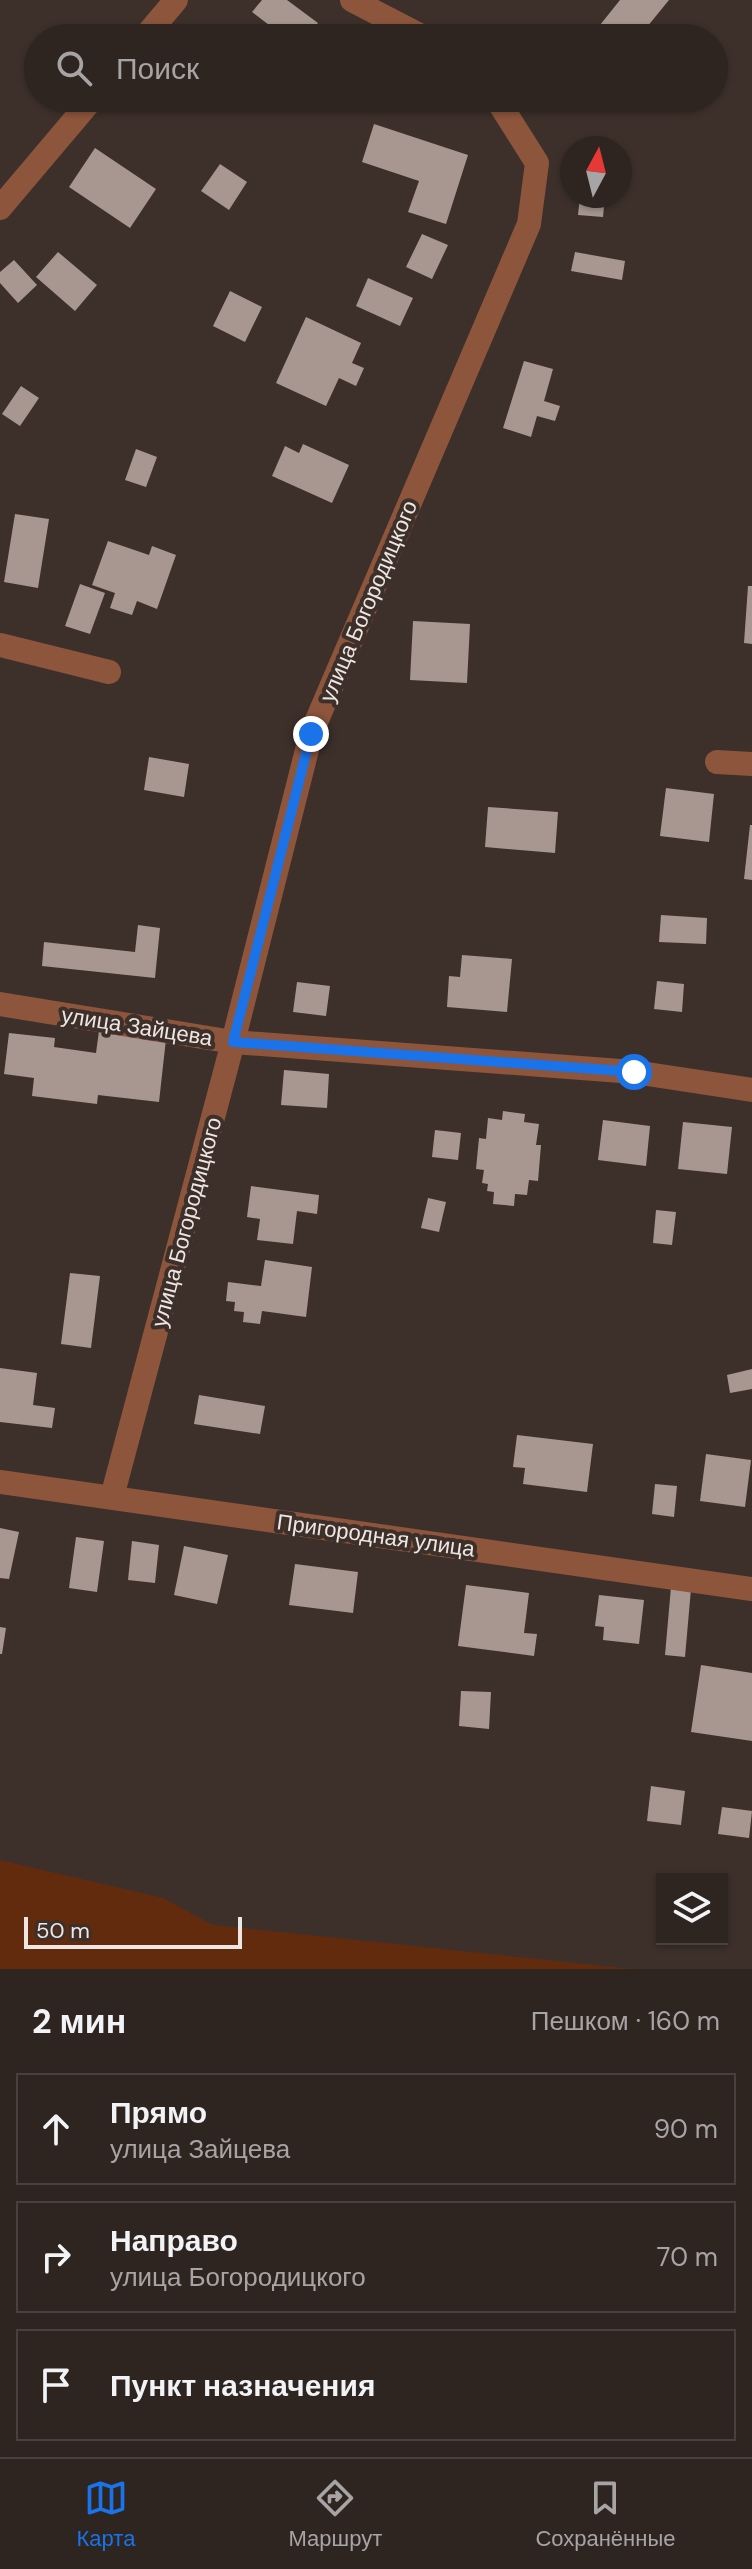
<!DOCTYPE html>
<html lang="ru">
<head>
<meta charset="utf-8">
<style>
  :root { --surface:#2e2420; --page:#3a302d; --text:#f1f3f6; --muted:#a7a4a5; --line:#49413e; --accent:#1a73e8 }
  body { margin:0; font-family:"DM Sans",sans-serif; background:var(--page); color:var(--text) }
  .controls { position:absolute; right:24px; bottom:24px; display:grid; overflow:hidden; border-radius:0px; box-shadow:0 2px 6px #0004 }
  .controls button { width:72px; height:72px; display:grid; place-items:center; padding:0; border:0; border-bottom:2px solid var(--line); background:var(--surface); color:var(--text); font:40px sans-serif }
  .compass { position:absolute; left:560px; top:136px; width:72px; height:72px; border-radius:50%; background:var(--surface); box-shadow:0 2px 6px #0004; rotate:7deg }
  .scale { position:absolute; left:24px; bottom:20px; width:218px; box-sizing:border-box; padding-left:8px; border:4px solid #eee6e2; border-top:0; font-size:22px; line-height:28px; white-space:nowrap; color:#eee6e2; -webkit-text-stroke:6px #3d302a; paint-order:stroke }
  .stop { position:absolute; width:24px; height:24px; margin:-18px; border:6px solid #1a73e8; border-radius:50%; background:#fff }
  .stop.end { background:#1a73e8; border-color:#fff; box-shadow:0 2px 8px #0008 }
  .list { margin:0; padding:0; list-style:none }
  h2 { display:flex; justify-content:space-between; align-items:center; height:104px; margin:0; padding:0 32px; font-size:34px }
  h2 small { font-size:26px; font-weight:400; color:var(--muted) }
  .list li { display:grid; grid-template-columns:52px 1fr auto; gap:24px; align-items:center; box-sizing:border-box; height:112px; margin:0 16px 16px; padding:0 16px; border:2px solid var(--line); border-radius:0px }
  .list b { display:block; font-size:30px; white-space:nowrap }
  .list p { margin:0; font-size:26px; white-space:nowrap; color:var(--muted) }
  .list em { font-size:26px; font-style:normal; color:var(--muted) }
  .icon { flex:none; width:44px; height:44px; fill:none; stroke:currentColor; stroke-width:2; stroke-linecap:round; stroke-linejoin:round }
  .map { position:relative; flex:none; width:752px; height:1969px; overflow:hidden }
  .search { position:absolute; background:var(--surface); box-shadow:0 2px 6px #0004; left:24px; right:24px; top:24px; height:88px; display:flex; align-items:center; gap:20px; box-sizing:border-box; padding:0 28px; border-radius:44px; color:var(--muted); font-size:30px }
  .sheet { height:488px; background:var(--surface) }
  nav { display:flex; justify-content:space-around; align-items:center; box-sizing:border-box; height:112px; border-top:2px solid var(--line); background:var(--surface); font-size:22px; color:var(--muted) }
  nav a { display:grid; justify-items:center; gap:4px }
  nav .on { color:var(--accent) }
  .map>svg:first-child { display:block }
  .green { fill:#632b0e }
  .building { fill:#a79790 }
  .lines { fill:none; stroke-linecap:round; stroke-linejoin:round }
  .minor { stroke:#8d553c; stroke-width:24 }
  .route { stroke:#1a73e8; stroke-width:10 }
  .labels { text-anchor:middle; stroke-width:8; stroke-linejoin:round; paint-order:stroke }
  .street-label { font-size:22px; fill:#eee6e2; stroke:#3d302a }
</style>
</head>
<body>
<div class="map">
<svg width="752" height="1969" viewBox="0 0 752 1969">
  <rect width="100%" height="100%" fill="#3d302a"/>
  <path class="green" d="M 0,1860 L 163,1898 L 213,1925 L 633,1969 L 0,1969 Z"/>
  <path class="building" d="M 262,0 L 287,0 L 318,23 L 306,38 L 286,38 L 252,12 Z
    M 620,0 L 669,0 L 638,38 L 595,38 L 592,35 Z
    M 374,124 L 468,155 L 446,224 L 408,212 L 419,181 L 362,162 Z
    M 95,148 L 156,189 L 130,228 L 69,187 Z
    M 220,164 L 247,182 L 229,210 L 201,191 Z
    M 580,196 L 605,196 L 603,217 L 578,215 Z
    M 422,234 L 448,245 L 432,279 L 406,267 Z
    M 58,252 L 97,285 L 75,311 L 36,277 Z
    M 575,252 L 625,261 L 622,280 L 571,271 Z
    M 14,260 L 37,285 L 18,303 L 0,283 L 0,272 Z
    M 368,278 L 413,298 L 400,326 L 356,306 Z
    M 230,291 L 262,307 L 245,342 L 213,326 Z
    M 306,317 L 361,343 L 352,363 L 364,368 L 356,386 L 339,378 L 326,406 L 276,383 Z
    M 524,361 L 553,369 L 544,401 L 560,406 L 555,421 L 537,416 L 531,437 L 503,428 Z
    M 21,386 L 39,398 L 20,426 L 2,414 Z
    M 303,444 L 349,465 L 332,503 L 272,476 L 285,446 L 299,453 Z
    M 136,449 L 157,457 L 146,487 L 125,480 Z
    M 15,514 L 49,519 L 38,588 L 4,582 Z
    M 108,541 L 149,555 L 152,546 L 176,555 L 157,609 L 137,601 L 132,615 L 110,608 L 115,593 L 92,585 Z
    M 80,584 L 105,593 L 90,634 L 65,626 Z
    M 748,586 L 752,586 L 752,644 L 744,643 Z
    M 413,621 L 470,624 L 467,683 L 410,680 Z
    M 149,757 L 189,764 L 184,797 L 144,790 Z
    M 666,788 L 714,794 L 709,842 L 660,836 Z
    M 488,807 L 558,812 L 555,853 L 485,847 Z
    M 750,825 L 752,825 L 752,880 L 744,879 Z
    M 661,915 L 707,918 L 706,944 L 659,942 Z
    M 138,925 L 160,928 L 155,978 L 42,966 L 44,942 L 135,952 Z
    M 462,955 L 512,959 L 507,1012 L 447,1007 L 449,976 L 460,977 Z
    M 657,981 L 684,984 L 682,1012 L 654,1009 Z
    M 297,982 L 330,986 L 326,1016 L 293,1012 Z
    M 99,1031 L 166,1039 L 159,1102 L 98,1095 L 97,1104 L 32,1096 L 34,1078 L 4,1074 L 9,1033 L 55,1038 L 54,1047 L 96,1053 Z
    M 284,1070 L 329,1074 L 327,1108 L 281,1105 Z
    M 503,1111 L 525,1114 L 524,1122 L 539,1124 L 536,1145 L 541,1145 L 538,1181 L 529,1180 L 527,1195 L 515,1194 L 514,1206 L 493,1204 L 494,1192 L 487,1191 L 488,1184 L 482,1183 L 484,1170 L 476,1169 L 479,1138 L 486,1139 L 488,1118 L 502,1120 Z
    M 603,1120 L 650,1126 L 646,1166 L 598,1160 Z
    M 683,1122 L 732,1127 L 727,1174 L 678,1169 Z
    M 435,1130 L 461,1133 L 458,1160 L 432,1157 Z
    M 251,1186 L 319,1195 L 317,1214 L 297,1211 L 293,1244 L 257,1240 L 260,1219 L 247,1217 Z
    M 428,1198 L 446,1202 L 439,1232 L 421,1228 Z
    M 656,1210 L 676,1212 L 672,1245 L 653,1243 Z
    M 265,1260 L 312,1267 L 306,1317 L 262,1311 L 260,1324 L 243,1322 L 244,1312 L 234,1311 L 235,1302 L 226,1301 L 228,1282 L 261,1286 Z
    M 70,1273 L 100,1276 L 91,1348 L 61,1344 Z
    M 0,1368 L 37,1373 L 33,1405 L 55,1408 L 52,1428 L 0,1422 Z
    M 752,1369 L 752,1389 L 730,1393 L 727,1375 Z
    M 199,1395 L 265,1406 L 260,1434 L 194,1424 Z
    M 517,1435 L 593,1444 L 587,1492 L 523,1484 L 525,1468 L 513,1467 Z
    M 706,1454 L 751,1460 L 745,1507 L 700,1501 Z
    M 655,1484 L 677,1486 L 674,1517 L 652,1514 Z
    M 0,1528 L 19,1532 L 9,1579 L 0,1578 Z
    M 76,1537 L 104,1541 L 97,1592 L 69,1588 Z
    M 132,1541 L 159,1545 L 155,1583 L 128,1580 Z
    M 184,1546 L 228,1555 L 217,1604 L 174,1595 Z
    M 295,1564 L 358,1572 L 353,1613 L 289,1605 Z
    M 466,1585 L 529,1593 L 524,1633 L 537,1634 L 534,1656 L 458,1646 Z
    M 671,1587 L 691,1589 L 685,1657 L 665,1655 Z
    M 599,1595 L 644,1600 L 639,1644 L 603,1640 L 604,1627 L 595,1626 Z
    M 0,1627 L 6,1628 L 2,1654 L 0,1654 Z
    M 701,1665 L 752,1673 L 752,1741 L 691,1732 Z
    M 461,1691 L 491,1692 L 489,1729 L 459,1726 Z
    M 651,1786 L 685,1791 L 681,1825 L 647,1821 Z
    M 722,1807 L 752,1811 L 749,1838 L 718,1834 Z"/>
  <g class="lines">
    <path class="minor" d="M 352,0 L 425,38
      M 144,38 L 176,0
      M 0,208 L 93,98
      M 0,645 L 109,672
      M 717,762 L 752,764
      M 0,1004 L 233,1042 L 634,1072 L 752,1090
      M 0,1482 L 752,1589
      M 112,1497 L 233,1042 L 311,734 L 529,224 L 537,163 L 496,98"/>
  </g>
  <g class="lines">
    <path class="route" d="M 311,734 L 233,1042 L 634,1072"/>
  </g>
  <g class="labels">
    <g class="street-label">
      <text transform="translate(368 601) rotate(-67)" y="8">улица Богородицкого</text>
      <text transform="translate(137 1026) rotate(9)" y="8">улица Зайцева</text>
      <text transform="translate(186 1222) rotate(-75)" y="8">улица Богородицкого</text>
      <text transform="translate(376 1535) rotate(8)" y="8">Пригородная улица</text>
    </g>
  </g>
</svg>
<div class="controls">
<button><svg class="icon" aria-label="layers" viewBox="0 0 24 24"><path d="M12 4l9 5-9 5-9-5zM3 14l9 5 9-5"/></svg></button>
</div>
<svg class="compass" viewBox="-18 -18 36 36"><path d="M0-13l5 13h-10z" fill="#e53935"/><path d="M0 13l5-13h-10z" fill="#a7a4a5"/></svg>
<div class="scale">50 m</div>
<div class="stop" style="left:634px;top:1072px"></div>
<div class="stop end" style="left:311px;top:734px"></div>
<div class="search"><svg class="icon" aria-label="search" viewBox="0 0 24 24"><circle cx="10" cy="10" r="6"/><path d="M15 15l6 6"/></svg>Поиск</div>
</div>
<section class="sheet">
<h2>2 мин<small>Пешком · 160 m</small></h2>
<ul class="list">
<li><svg class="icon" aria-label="ahead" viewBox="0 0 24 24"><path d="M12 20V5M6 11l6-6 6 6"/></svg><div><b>Прямо</b><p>улица Зайцева</p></div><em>90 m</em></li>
<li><svg class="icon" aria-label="right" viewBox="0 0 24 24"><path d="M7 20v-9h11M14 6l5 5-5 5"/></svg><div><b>Направо</b><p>улица Богородицкого</p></div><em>70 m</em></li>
<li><svg class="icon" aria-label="arrive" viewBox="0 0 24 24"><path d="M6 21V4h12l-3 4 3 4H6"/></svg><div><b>Пункт назначения</b></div></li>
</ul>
</section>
<nav>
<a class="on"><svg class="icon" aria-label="map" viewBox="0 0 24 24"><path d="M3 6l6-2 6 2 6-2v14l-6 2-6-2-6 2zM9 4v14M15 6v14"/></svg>Карта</a>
<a><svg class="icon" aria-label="directions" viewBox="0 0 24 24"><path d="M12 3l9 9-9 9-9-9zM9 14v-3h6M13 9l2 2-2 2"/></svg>Маршрут</a>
<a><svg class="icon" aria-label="saved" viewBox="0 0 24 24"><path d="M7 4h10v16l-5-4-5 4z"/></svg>Сохранённые</a>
</nav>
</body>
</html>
